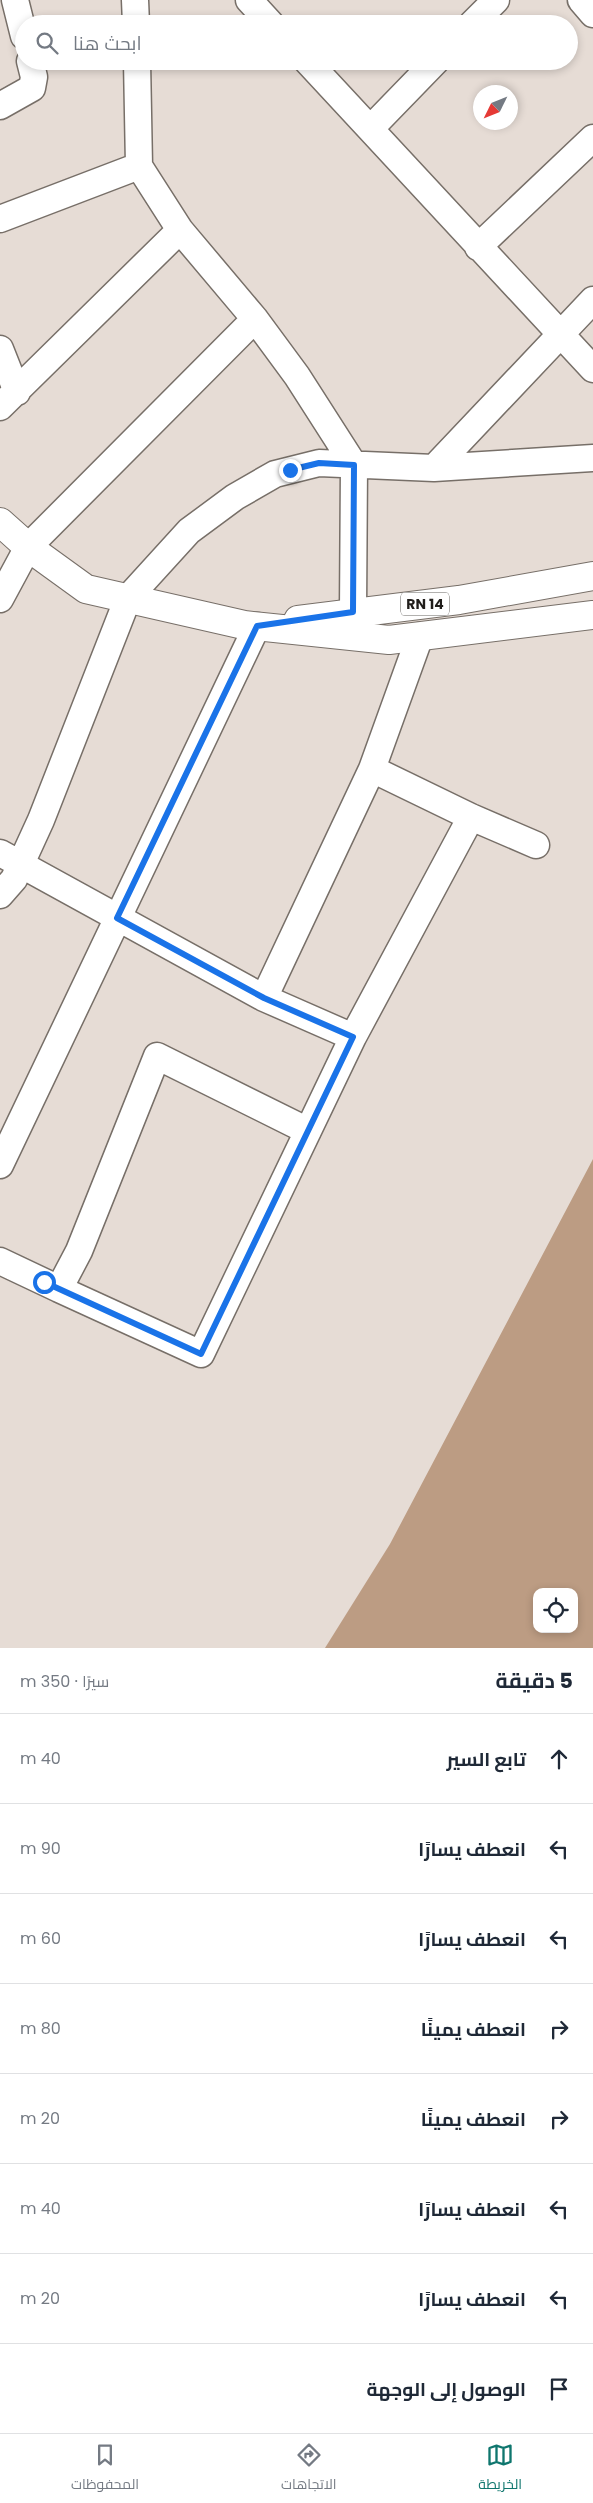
<!DOCTYPE html>
<html lang="ar">
<head>
<meta charset="utf-8">
<style>
  :root { --surface:#fff; --page:#f6f6f7; --text:#1f2937; --muted:#747a83; --line:#e0e1e3; --accent:#0f766e }
  body { margin:0; font-family:Poppins,Cairo,sans-serif; background:var(--page); color:var(--text); direction:rtl }
  .controls { position:absolute; right:15px; bottom:15px; display:grid; overflow:hidden; border-radius:10px; box-shadow:0 2px 8px #0003 }
  .controls button { width:45px; height:45px; display:grid; place-items:center; padding:0; border:0; border-bottom:1px solid var(--line); background:var(--surface); color:var(--text); font:25px sans-serif }
  .compass { position:absolute; left:473px; top:85px; width:45px; height:45px; border-radius:50%; background:var(--surface); box-shadow:0 2px 8px #0003; rotate:227deg }
  .stop { position:absolute; width:15px; height:15px; margin:-11px; border:4px solid #1a73e8; border-radius:50%; background:#fff }
  .stop.end { background:#1a73e8; border-color:#fff; box-shadow:0 1px 5px #0008 }
  .list { margin:0; padding:0; list-style:none }
  h2 { display:flex; justify-content:space-between; align-items:center; height:65px; margin:0; padding:0 20px; font-size:21px }
  h2 small { font-size:16px; font-weight:400; color:var(--muted) }
  .list li { display:grid; grid-template-columns:32px 1fr auto; gap:15px; align-items:center; box-sizing:border-box; height:90px; padding:0 20px; border-top:1px solid var(--line) }
  .list b { display:block; font-size:19px; white-space:nowrap }
  .list em { font-size:16px; font-style:normal; color:var(--muted) }
  .icon { flex:none; width:28px; height:28px; fill:none; stroke:currentColor; stroke-width:2; stroke-linecap:round; stroke-linejoin:round }
  .map { position:relative; flex:none; width:593px; height:1648px; overflow:hidden; direction:ltr }
  .search { position:absolute; background:var(--surface); box-shadow:0 2px 8px #0003; left:15px; right:15px; top:15px; height:55px; display:flex; align-items:center; gap:12px; box-sizing:border-box; padding:0 18px; border-radius:28px; color:var(--muted); font-size:19px }
  .sheet { height:785px; background:var(--surface) }
  nav { display:flex; justify-content:space-around; align-items:center; box-sizing:border-box; height:70px; border-top:1px solid var(--line); background:var(--surface); font-size:14px; color:var(--muted) }
  nav a { display:grid; justify-items:center; gap:2px }
  nav .on { color:var(--accent) }
  .map>svg:first-child { display:block }
  .forest { fill:#bc9c83; fill-rule:evenodd }
  .lines { fill:none; stroke-linecap:round; stroke-linejoin:round }
  .street-casing { stroke:#776f68; stroke-width:29 }
  .primary-casing { stroke:#776f68; stroke-width:30 }
  .street { stroke:#fff; stroke-width:26 }
  .primary { stroke:#fff; stroke-width:28 }
  .route { stroke:#1a73e8; stroke-width:6 }
  .labels { text-anchor:middle; stroke-width:5; stroke-linejoin:round; paint-order:stroke }
  .shield { fill:#fff; stroke:#64625f; stroke-width:1 }
  .shield-label { font-size:14px; font-weight:bold; fill:#211e1b }
</style>
</head>
<body>
<div class="map">
<svg width="593" height="1648" viewBox="0 0 593 1648">
  <rect width="100%" height="100%" fill="#e6dcd5"/>
  <path class="forest" d="M 593,1159 L 593,1648 L 325,1648 L 390,1544 ZM 537,1592 L 574,1592 L 574,1629 L 537,1629 Z"/>
  <g class="lines">
    <defs>
      <path id="street" d="M 15,0 L 24,36
        M 135,0 L 136,24
        M 249,0 L 271,24
        M 581,0 L 593,14
        M 472,24 L 496,0
        M 137,61 L 139,166 L 180,230 L 255,319 L 297,376 L 354,465 L 353,612
        M 307,61 L 593,369
        M 0,106 L 32,88 L 34,77 L 30,61
        M 371,128 L 436,61
        M 0,219 L 139,166
        M 478,247 L 593,138
        M 0,349 L 17,392
        M 0,407 L 180,230
        M 434,468 L 593,458
        M 0,599 L 28,547 L 255,319
        M 372,769 L 471,817 L 536,845
        M 0,853 L 264,998 L 353,1037
        M 0,895 L 14,879 L 41,820 L 128,598 L 189,531 L 235,497 L 275,474 L 319,463 L 434,468 L 593,300
        M 264,998 L 372,769 L 420,636
        M 308,1131 L 157,1056 L 79,1251 L 59,1289 L 201,1354 L 353,1037 L 471,817
        M 0,1165 L 257,626
        M 0,1261 L 59,1289"/>
      <path id="primary" d="M 0,522 L 28,547 L 86,589 L 244,625 L 389,640 L 593,615
        M 298,620 L 459,600 L 593,576"/>
    </defs>
    <use href="#street" class="street-casing"/>
    <use href="#primary" class="primary-casing"/>
    <use href="#street" class="street"/>
    <use href="#primary" class="primary"/>
  </g>
  <g class="lines">
    <path class="route" d="M 44,1282 L 201,1354 L 353,1037 L 264,998 L 117,918 L 257,626 L 353,612 L 354,465 L 319,463 L 290,470"/>
  </g>
  <g class="labels">
    <rect class="shield" x="401" y="592.5" width="48" height="23" rx="4"/>
    <g class="shield-label">
      <text x="425" y="609">RN 14</text>
    </g>
  </g>
</svg>
<div class="controls">
<button><svg class="icon" aria-label="locate" viewBox="0 0 24 24"><circle cx="12" cy="12" r="6"/><path d="M12 2v4M12 18v4M2 12h4M18 12h4"/></svg></button>
</div>
<svg class="compass" viewBox="-18 -18 36 36"><path d="M0-13l5 13h-10z" fill="#e53935"/><path d="M0 13l5-13h-10z" fill="#747a83"/></svg>
<div class="stop" style="left:44px;top:1282px"></div>
<div class="stop end" style="left:290px;top:470px"></div>
<div class="search"><svg class="icon" aria-label="search" viewBox="0 0 24 24"><circle cx="10" cy="10" r="6"/><path d="M15 15l6 6"/></svg>ابحث هنا</div>
</div>
<section class="sheet">
<h2>5 دقيقة<small>سيرًا · 350 m</small></h2>
<ul class="list">
<li><svg class="icon" aria-label="ahead" viewBox="0 0 24 24"><path d="M12 20V5M6 11l6-6 6 6"/></svg><div><b>تابع السير</b></div><em>40 m</em></li>
<li><svg class="icon" aria-label="left" viewBox="0 0 24 24"><path d="M17 20v-9H6M10 6l-5 5 5 5"/></svg><div><b>انعطف يسارًا</b></div><em>90 m</em></li>
<li><svg class="icon" aria-label="left" viewBox="0 0 24 24"><path d="M17 20v-9H6M10 6l-5 5 5 5"/></svg><div><b>انعطف يسارًا</b></div><em>60 m</em></li>
<li><svg class="icon" aria-label="right" viewBox="0 0 24 24"><path d="M7 20v-9h11M14 6l5 5-5 5"/></svg><div><b>انعطف يمينًا</b></div><em>80 m</em></li>
<li><svg class="icon" aria-label="right" viewBox="0 0 24 24"><path d="M7 20v-9h11M14 6l5 5-5 5"/></svg><div><b>انعطف يمينًا</b></div><em>20 m</em></li>
<li><svg class="icon" aria-label="left" viewBox="0 0 24 24"><path d="M17 20v-9H6M10 6l-5 5 5 5"/></svg><div><b>انعطف يسارًا</b></div><em>40 m</em></li>
<li><svg class="icon" aria-label="left" viewBox="0 0 24 24"><path d="M17 20v-9H6M10 6l-5 5 5 5"/></svg><div><b>انعطف يسارًا</b></div><em>20 m</em></li>
<li><svg class="icon" aria-label="arrive" viewBox="0 0 24 24"><path d="M6 21V4h12l-3 4 3 4H6"/></svg><div><b>الوصول إلى الوجهة</b></div></li>
</ul>
</section>
<nav>
<a class="on"><svg class="icon" aria-label="map" viewBox="0 0 24 24"><path d="M3 6l6-2 6 2 6-2v14l-6 2-6-2-6 2zM9 4v14M15 6v14"/></svg>الخريطة</a>
<a><svg class="icon" aria-label="directions" viewBox="0 0 24 24"><path d="M12 3l9 9-9 9-9-9zM9 14v-3h6M13 9l2 2-2 2"/></svg>الاتجاهات</a>
<a><svg class="icon" aria-label="saved" viewBox="0 0 24 24"><path d="M7 4h10v16l-5-4-5 4z"/></svg>المحفوظات</a>
</nav>
</body>
</html>
